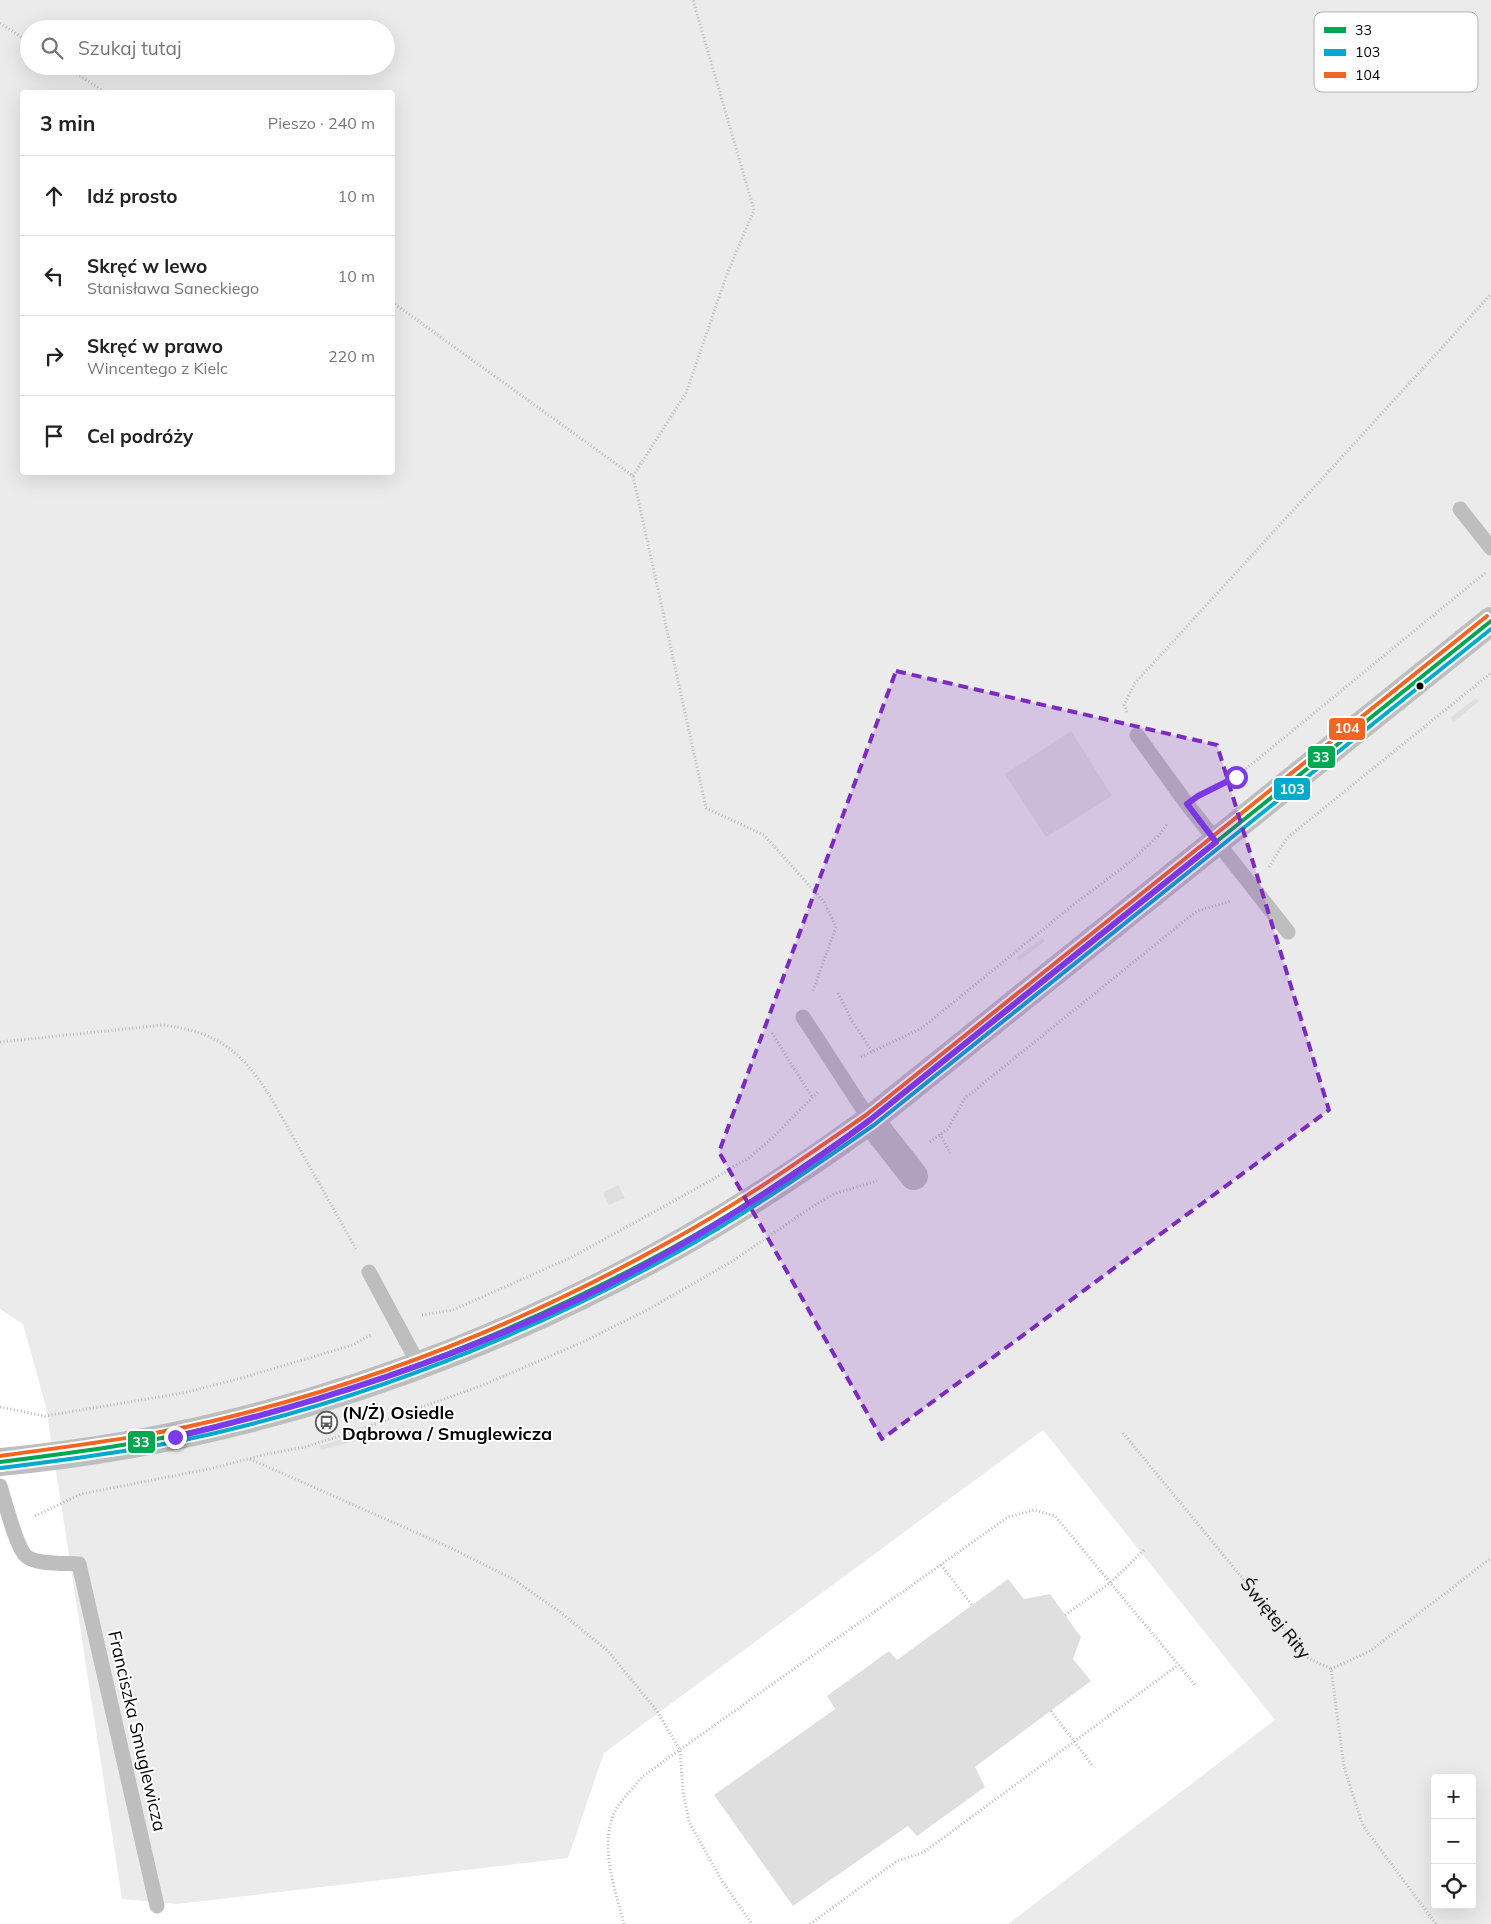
<!DOCTYPE html>
<html lang="pl">
<head>
<meta charset="utf-8">
<style>
  :root { --surface:#fff; --page:#f6f6f6; --text:#222; --muted:#767676; --line:#e0e0e0 }
  body { margin:0; font-family:Mulish,sans-serif; background:var(--page); color:var(--text) }
  .controls { position:absolute; right:15px; bottom:15px; display:grid; overflow:hidden; border-radius:5px; box-shadow:0 5px 20px #0002 }
  .controls button { width:45px; height:45px; display:grid; place-items:center; padding:0; border:0; border-bottom:1px solid var(--line); background:var(--surface); color:var(--text); font:25px sans-serif }
  .stop { position:absolute; width:15px; height:15px; margin:-11px; border:4px solid #7c3aed; border-radius:50%; background:#fff }
  .stop.end { background:#7c3aed; border-color:#fff; box-shadow:0 1px 5px #0008 }
  .list { margin:0; padding:0; list-style:none }
  h2 { display:flex; justify-content:space-between; align-items:center; height:65px; margin:0; padding:0 20px; font-size:21px }
  h2 small { font-size:16px; font-weight:400; color:var(--muted) }
  .list li { display:grid; grid-template-columns:32px 1fr auto; gap:15px; align-items:center; box-sizing:border-box; height:80px; padding:0 20px; border-top:1px solid var(--line) }
  .list b { display:block; font-size:19px; white-space:nowrap }
  .list p { margin:0; font-size:16px; white-space:nowrap; color:var(--muted) }
  .list em { font-size:16px; font-style:normal; color:var(--muted) }
  .icon { flex:none; width:28px; height:28px; fill:none; stroke:currentColor; stroke-width:2; stroke-linecap:round; stroke-linejoin:round }
  .map { position:relative; flex:none; width:1491px; height:1924px; overflow:hidden }
  .search { position:absolute; background:var(--surface); box-shadow:0 5px 20px #0002; left:20px; top:20px; width:375px; height:55px; display:flex; align-items:center; gap:12px; box-sizing:border-box; padding:0 18px; border-radius:28px; color:var(--muted); font-size:19px }
  .panel { position:absolute; background:var(--surface); box-shadow:0 5px 20px #0002; left:20px; top:90px; width:375px; height:385px; border-radius:5px }
  .map>svg:first-child { display:block }
  .green { fill:#ebebeb; fill-rule:evenodd }
  .building { fill:#dfdfdf }
  .lines { fill:none; stroke-linecap:round; stroke-linejoin:round }
  .path { stroke:#b9b9b9; stroke-width:3; stroke-dasharray:1 2.5; stroke-linecap:butt }
  .lane { stroke:#bebebe; stroke-width:15 }
  .street { stroke:#bebebe; stroke-width:28 }
  .bus-1-casing { stroke:#fff; stroke-width:8 }
  .bus-2-casing { stroke:#fff; stroke-width:8 }
  .bus-3-casing { stroke:#fff; stroke-width:8 }
  .bus-1 { stroke:#00a651; stroke-width:4 }
  .bus-2 { stroke:#00a9ce; stroke-width:4 }
  .bus-3 { stroke:#f26522; stroke-width:4 }
  .route { stroke:#7c3aed; stroke-width:6 }
  .marked { fill:#7b2cbf; fill-opacity:0.2; stroke:#7b2cbf; stroke-width:4; stroke-dasharray:10 6; stroke-linejoin:round }
  .bus-dot { fill:#000; stroke:#fff; stroke-width:2 }
  .labels { text-anchor:middle; stroke-width:4; stroke-linejoin:round; paint-order:stroke }
  .poi-label { font-size:18px; font-weight:bold; fill:#000; stroke:#fff; text-anchor:start }
  .street-label { font-size:18px; fill:#000; stroke:#fff }
  .key { fill:#fff; stroke:#b2b2b2; stroke-width:1 }
  .key-label { font-size:14px; fill:#000 }
  .line-badge { stroke:#fff; stroke-width:2 }
  .badge-label { font-size:14px; text-anchor:middle; font-weight:bold; fill:#fff }
</style>
</head>
<body>
<div class="map">
<svg width="1491" height="1924" viewBox="0 0 1491 1924">
  <rect width="100%" height="100%" fill="#fff"/>
  <path class="green" d="M 0,0 L 1491,0 L 1491,1924 L 1008,1924 L 1275,1720 L 1043,1430 L 604,1753 L 568,1858 L 177,1904 L 122,1899 L 46,1407 L 23,1324 L 0,1309 ZM 29,29 L 386,29 L 386,66 L 29,66 ZM 22,92 L 392,92 L 392,472 L 22,472 ZM 1435,1778 L 1472,1778 L 1472,1905 L 1435,1905 Z"/>
  <path class="building" d="M 1476,698 L 1479,701 L 1454,722 L 1450,718 Z
    M 1071,731 L 1112,796 L 1046,837 L 1005,774 Z
    M 1042,938 L 1045,941 L 1019,961 L 1017,957 Z
    M 618,1185 L 625,1198 L 609,1205 L 603,1193 Z
    M 353,1436 L 355,1441 L 321,1450 L 320,1446 Z
    M 1008,1579 L 1024,1599 L 1050,1594 L 1081,1637 L 1073,1659 L 1091,1681 L 975,1767 L 985,1787 L 917,1836 L 908,1826 L 793,1906 L 714,1795 L 835,1709 L 827,1696 L 889,1651 L 897,1660 Z"/>
  <g class="lines">
    <g class="path">
      <path d="M 0,23 L 29,42"/>
      <path d="M 65,66 L 105,92"/>
      <path d="M 392,302 L 633,476 L 706,808 L 764,835 L 824,902 L 836,927 L 812,993"/>
      <path d="M 633,476 L 686,393 L 727,274 L 754,210 L 693,0"/>
      <path d="M 1127,712 L 1124,705 L 1135,683 L 1491,294"/>
      <path d="M 1210,790 L 1236,777 L 1485,573"/>
      <path d="M 1269,867 L 1287,838 L 1491,673"/>
      <path d="M 838,993 L 852,1021 L 872,1051"/>
      <path d="M 772,1033 L 812,1097"/>
      <path d="M 0,1042 L 163,1025 C 218,1032 241,1051 270,1096 L 356,1249"/>
      <path d="M 861,1057 L 922,1028 L 1073,905 L 1130,862 L 1158,836 L 1168,823"/>
      <path d="M 940,1134 L 950,1153"/>
      <path d="M 930,1142 L 948,1129 L 965,1098 L 1197,911 L 1231,901"/>
      <path d="M 422,1315 L 453,1310 L 570,1258 L 710,1181 L 750,1157 L 771,1139 L 819,1091"/>
      <path d="M 0,1407 L 45,1416 L 183,1393 L 238,1379 L 353,1345 L 372,1334"/>
      <path id="s1" d="M 1123,1433 L 1308,1658 L 1331,1669 L 1344,1767 L 1363,1826 L 1436,1924"/>
      <path d="M 250,1459 L 451,1548 L 513,1579 L 560,1612 L 608,1651 L 657,1711 L 680,1750 L 683,1791 L 689,1822 L 722,1881 L 752,1924"/>
      <path d="M 35,1516 L 81,1494 L 209,1469 L 267,1454 L 305,1447 L 347,1434 L 483,1385 L 583,1342 L 649,1309 L 731,1262 L 815,1205 L 834,1194 L 877,1181"/>
      <path d="M 941,1565 L 972,1605"/>
      <path d="M 1065,1615 L 1110,1583 L 1144,1550"/>
      <path d="M 1331,1669 L 1370,1651 L 1491,1558"/>
      <path d="M 1051,1711 L 1092,1765"/>
      <path d="M 624,1924 C 615,1890 598,1843 616,1809 C 623,1798 635,1786 643,1776 L 1008,1517 L 1034,1510 L 1055,1516 L 1196,1686"/>
      <path d="M 810,1924 L 897,1861 L 924,1852 L 1178,1665"/>
    </g>
    <path class="lane" d="M 1460,509 L 1491,548
      M 1137,735 L 1187,804 L 1288,932
      M 803,1017 L 870,1120
      M 369,1272 L 419,1365
      M 0,1486 C 5,1501 16,1547 26,1556 C 36,1565 66,1563 79,1564 L 157,1906"/>
    <path class="street" d="M 870,1120 L 914,1176
      M 0,1462 C 316,1433 616,1307 870,1120 L 1491,621"/>
    <defs>
      <path id="bus-1" d="M 0,1462 C 79,1452 157,1442 234,1422 C 386,1384 533,1324 670,1249 C 740,1211 805,1165 870,1120 L 1491,621"/>
      <path id="bus-2" d="M 1,1468 C 80,1458 159,1448 236,1428 C 389,1390 536,1330 674,1254 C 743,1216 809,1170 874,1125 L 1491,629"/>
      <path id="bus-3" d="M 0,1456 C 78,1445 157,1436 233,1416 C 385,1378 531,1319 667,1243 C 737,1205 801,1160 866,1115 L 1487,616"/>
    </defs>
    <use href="#bus-1" class="bus-1-casing"/>
    <use href="#bus-2" class="bus-2-casing"/>
    <use href="#bus-3" class="bus-3-casing"/>
    <use href="#bus-1" class="bus-1"/>
    <use href="#bus-2" class="bus-2"/>
    <use href="#bus-3" class="bus-3"/>
  </g>
  <g class="lines">
    <path class="route" d="M 175,1437 C 311,1405 444,1362 570,1303 C 676,1253 776,1190 870,1120 L 1216,842 L 1187,804 L 1198,796 L 1236,777"/>
  </g>
  <path class="marked" d="M 896,671 L 1217,745 L 1329,1110 L 882,1439 L 719,1152 Z"/>
  <defs>
    <symbol id="bus-ring" viewBox="-11 -11 22 22"><circle r="9.5" fill="#fff" stroke="#595959" stroke-width="1.5"/><path d="M-5-6H5V4H4V6H2V4H-2V6H-4V4H-5ZM-3.5-4V0h7V-4ZM-3.5 1.2v1.5H-2V1.2ZM2 1.2v1.5H3.5V1.2Z" fill="#595959"/></symbol>
  </defs>
  <g fill-rule="evenodd">
    <use href="#bus-ring" x="314" y="1410" width="25" height="25"/>
  </g>
  <circle class="bus-dot" cx="1420" cy="686" r="4.5"/>
  <g class="labels">
    <g class="poi-label">
      <text x="342" y="1419">(N/Ż) Osiedle<tspan x="342" dy="21">Dąbrowa / Smuglewicza</tspan></text>
    </g>
    <g class="street-label">
      <text dy="6" stroke="none"><textPath href="#s1" startOffset="240">Świętej Rity</textPath></text>
      <text transform="translate(137 1731) rotate(77)" y="6">Franciszka Smuglewicza</text>
    </g>
  </g>
  <rect x="1314" y="12" width="164" height="80" rx="8" class="key"/>
  <rect x="1324" y="27" width="22" height="6" fill="#00a651"/>
  <rect x="1324" y="49" width="22" height="7" fill="#00a9ce"/>
  <rect x="1324" y="72" width="22" height="6" fill="#f26522"/>
  <g class="key-label">
    <text x="1355" y="35">33</text>
    <text x="1355" y="57">103</text>
    <text x="1355" y="80">104</text>
  </g>
  <g class="line-badge">
    <rect x="1328" y="717" width="38" height="24" rx="5" fill="#f26522"/>
    <rect x="1307" y="745" width="29" height="24" rx="5" fill="#00a651"/>
    <rect x="1273" y="777" width="38" height="24" rx="5" fill="#00a9ce"/>
    <rect x="127" y="1430" width="29" height="24" rx="5" fill="#00a651"/>
  </g>
  <g class="badge-label">
    <text x="1347" y="733">104</text>
    <text x="1321" y="762">33</text>
    <text x="1292" y="794">103</text>
    <text x="141" y="1447">33</text>
  </g>
</svg>
<div class="controls">
<button>+</button>
<button>−</button>
<button><svg class="icon" aria-label="locate" viewBox="0 0 24 24"><circle cx="12" cy="12" r="6"/><path d="M12 2v4M12 18v4M2 12h4M18 12h4"/></svg></button>
</div>
<div class="stop" style="left:1236px;top:777px"></div>
<div class="stop end" style="left:175px;top:1437px"></div>
<div class="search"><svg class="icon" aria-label="search" viewBox="0 0 24 24"><circle cx="10" cy="10" r="6"/><path d="M15 15l6 6"/></svg>Szukaj tutaj</div>
<section class="panel">
<h2>3 min<small>Pieszo · 240 m</small></h2>
<ul class="list">
<li><svg class="icon" aria-label="ahead" viewBox="0 0 24 24"><path d="M12 20V5M6 11l6-6 6 6"/></svg><div><b>Idź prosto</b></div><em>10 m</em></li>
<li><svg class="icon" aria-label="left" viewBox="0 0 24 24"><path d="M17 20v-9H6M10 6l-5 5 5 5"/></svg><div><b>Skręć w lewo</b><p>Stanisława Saneckiego</p></div><em>10 m</em></li>
<li><svg class="icon" aria-label="right" viewBox="0 0 24 24"><path d="M7 20v-9h11M14 6l5 5-5 5"/></svg><div><b>Skręć w prawo</b><p>Wincentego z Kielc</p></div><em>220 m</em></li>
<li><svg class="icon" aria-label="arrive" viewBox="0 0 24 24"><path d="M6 21V4h12l-3 4 3 4H6"/></svg><div><b>Cel podróży</b></div></li>
</ul>
</section>
</div>
</body>
</html>
